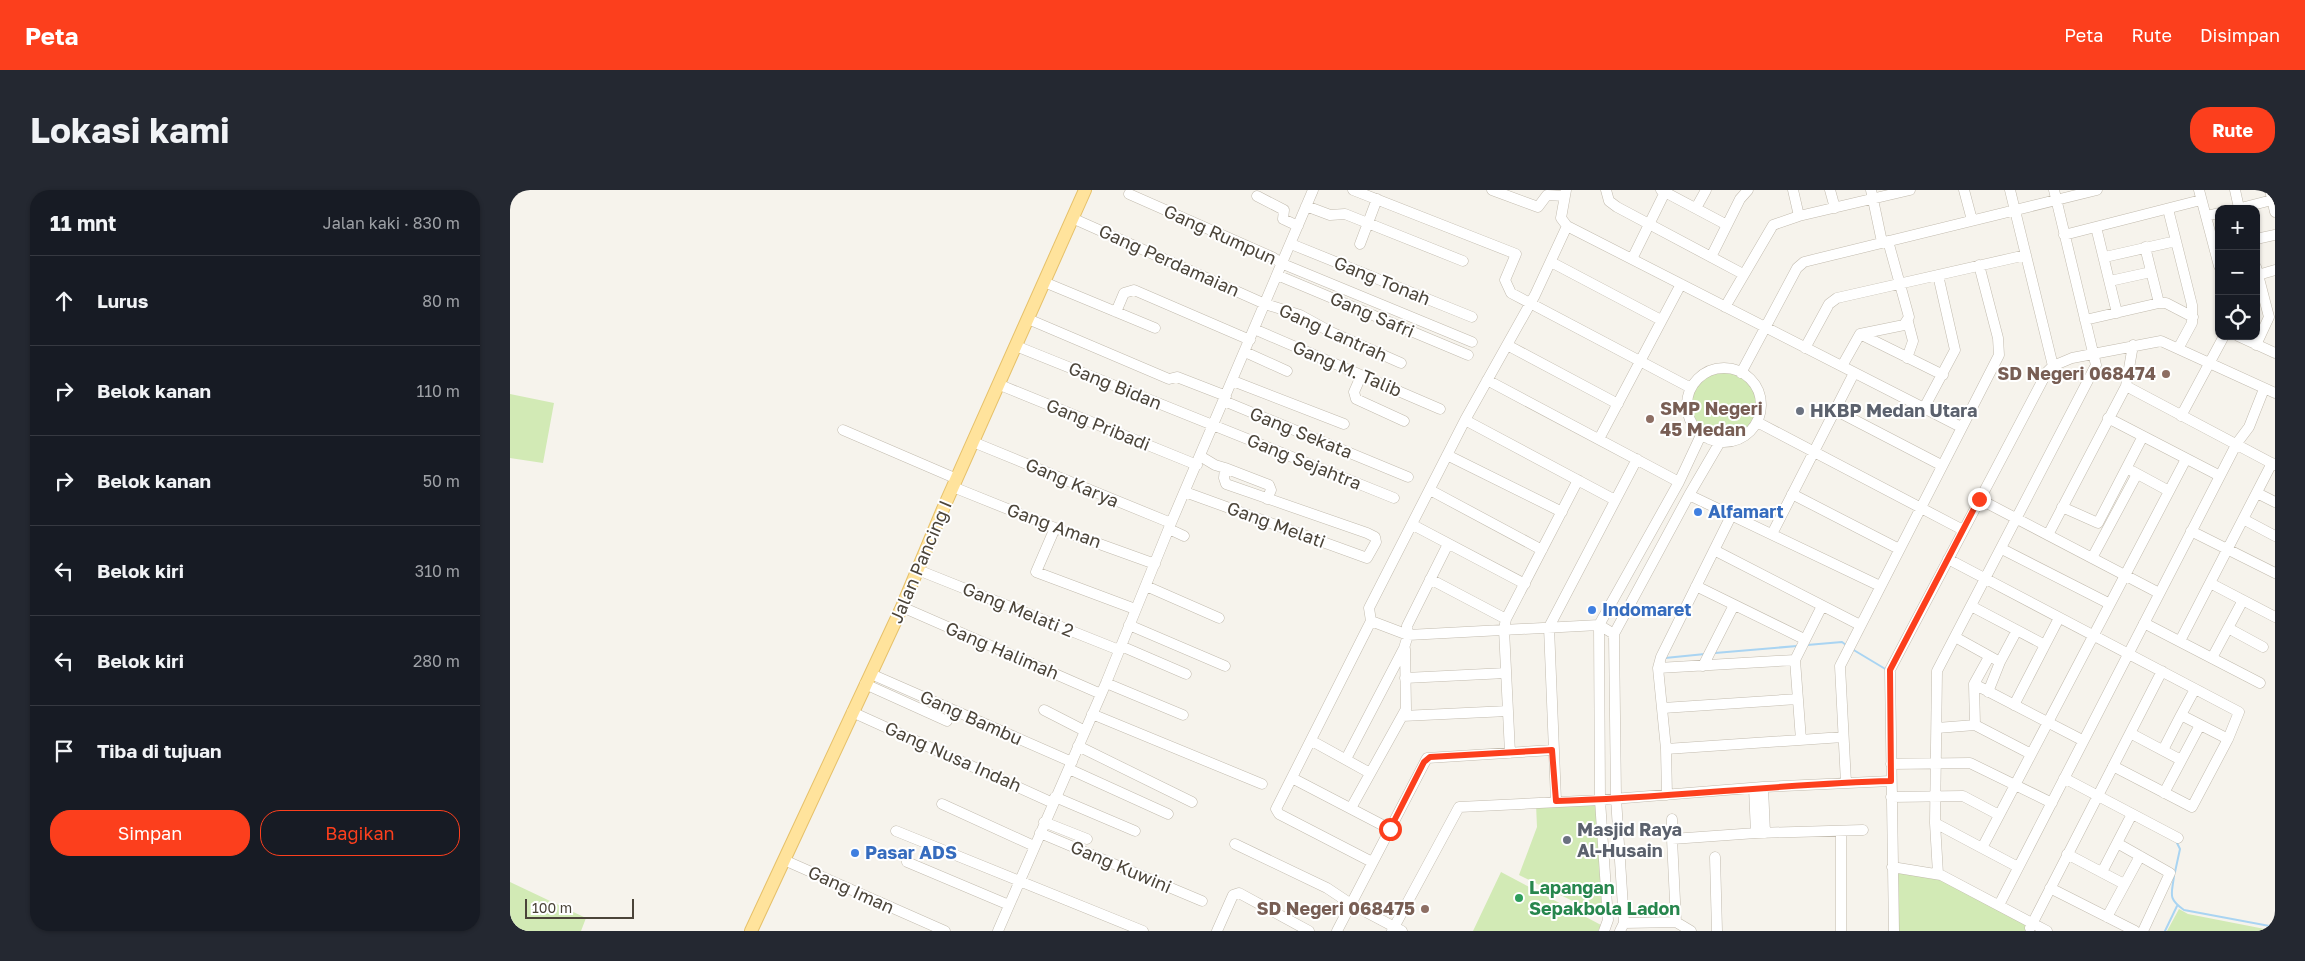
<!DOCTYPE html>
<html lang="id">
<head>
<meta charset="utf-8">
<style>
  :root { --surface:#171b24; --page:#242831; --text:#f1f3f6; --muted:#9ea1a6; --line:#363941; --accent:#fc3f1d }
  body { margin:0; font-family:"Golos Text",sans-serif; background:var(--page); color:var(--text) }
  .controls { position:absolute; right:15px; top:15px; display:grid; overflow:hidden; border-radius:10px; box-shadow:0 1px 4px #0004 }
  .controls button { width:45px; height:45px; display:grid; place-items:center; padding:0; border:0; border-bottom:1px solid var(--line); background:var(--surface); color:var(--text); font:25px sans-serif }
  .scale { position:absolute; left:15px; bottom:12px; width:109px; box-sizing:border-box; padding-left:5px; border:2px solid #4b4439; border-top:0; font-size:14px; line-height:18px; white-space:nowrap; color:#4b4439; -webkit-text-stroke:4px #fff; paint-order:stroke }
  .stop { position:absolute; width:15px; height:15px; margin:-11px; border:4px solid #fc3f1d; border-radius:50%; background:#fff }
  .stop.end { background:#fc3f1d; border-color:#fff; box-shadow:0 1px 5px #0008 }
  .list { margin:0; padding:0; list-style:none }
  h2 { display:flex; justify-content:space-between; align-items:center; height:65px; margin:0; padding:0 20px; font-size:21px }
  h2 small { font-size:16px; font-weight:400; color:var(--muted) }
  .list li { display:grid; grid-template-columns:32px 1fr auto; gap:15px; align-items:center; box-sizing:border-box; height:90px; padding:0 20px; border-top:1px solid var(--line) }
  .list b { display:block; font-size:19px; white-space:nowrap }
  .list em { font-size:16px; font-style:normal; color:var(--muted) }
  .actions { display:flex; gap:10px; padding:15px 20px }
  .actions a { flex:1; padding:11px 0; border:1px solid var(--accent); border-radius:20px; text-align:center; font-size:18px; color:var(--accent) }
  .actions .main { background:var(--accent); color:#fff }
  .icon { flex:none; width:28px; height:28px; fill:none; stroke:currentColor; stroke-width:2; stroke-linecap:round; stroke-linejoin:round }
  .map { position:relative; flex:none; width:1765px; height:741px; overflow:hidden; border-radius:20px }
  header { display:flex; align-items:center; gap:30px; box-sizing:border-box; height:70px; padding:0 25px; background:var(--accent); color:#fff }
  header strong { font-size:24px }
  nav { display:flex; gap:28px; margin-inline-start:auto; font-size:18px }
  .intro { display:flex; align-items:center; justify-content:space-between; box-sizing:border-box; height:120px; padding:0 30px }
  h1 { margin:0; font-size:35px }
  .button { padding:12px 22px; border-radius:20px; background:var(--accent); color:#fff; font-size:18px; font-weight:700 }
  main { display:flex; gap:30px; padding:0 30px }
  aside { flex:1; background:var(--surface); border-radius:20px; box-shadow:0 1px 4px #0004 }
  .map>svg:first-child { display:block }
  .green { fill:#d2eab5 }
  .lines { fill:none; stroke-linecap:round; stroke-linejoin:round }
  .stream { stroke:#a9d4f2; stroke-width:2 }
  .minor-casing { stroke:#c2bbae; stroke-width:11 }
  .major-casing { stroke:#e6c16a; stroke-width:14 }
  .minor { stroke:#fff; stroke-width:10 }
  .major { stroke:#ffe39c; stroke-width:12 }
  .route { stroke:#fc3f1d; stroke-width:6 }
  .education-dot { fill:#8d6e63; stroke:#fff; stroke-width:2 }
  .worship-dot { fill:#6b7280; stroke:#fff; stroke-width:2 }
  .shop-dot { fill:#3f7fe0; stroke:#fff; stroke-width:2 }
  .leisure-dot { fill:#2e9e5b; stroke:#fff; stroke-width:2 }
  .labels { text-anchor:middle; stroke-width:4; stroke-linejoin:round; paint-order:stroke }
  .street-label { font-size:18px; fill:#4b4439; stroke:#fff }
  .education-label { font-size:18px; font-weight:bold; fill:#785e54; stroke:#fff; text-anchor:end }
  .worship-label { font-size:18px; font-weight:bold; fill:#5b616d; stroke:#fff; text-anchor:start }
  .shop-label { font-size:18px; font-weight:bold; fill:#366cbe; stroke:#fff; text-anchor:start }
  .leisure-label { font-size:18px; font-weight:bold; fill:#27864d; stroke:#fff; text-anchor:start }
</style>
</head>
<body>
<header>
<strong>Peta</strong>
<nav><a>Peta</a><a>Rute</a><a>Disimpan</a></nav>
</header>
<div class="intro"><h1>Lokasi kami</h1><a class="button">Rute</a></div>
<main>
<aside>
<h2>11 mnt<small>Jalan kaki · 830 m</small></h2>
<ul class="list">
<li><svg class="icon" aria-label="ahead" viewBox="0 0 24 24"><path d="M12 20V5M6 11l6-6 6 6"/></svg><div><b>Lurus</b></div><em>80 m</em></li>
<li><svg class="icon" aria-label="right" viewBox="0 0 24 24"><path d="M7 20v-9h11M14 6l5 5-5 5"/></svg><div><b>Belok kanan</b></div><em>110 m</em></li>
<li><svg class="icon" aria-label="right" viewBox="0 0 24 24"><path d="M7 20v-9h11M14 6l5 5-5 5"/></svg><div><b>Belok kanan</b></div><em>50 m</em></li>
<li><svg class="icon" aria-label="left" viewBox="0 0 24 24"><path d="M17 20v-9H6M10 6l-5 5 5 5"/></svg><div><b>Belok kiri</b></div><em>310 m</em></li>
<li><svg class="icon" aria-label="left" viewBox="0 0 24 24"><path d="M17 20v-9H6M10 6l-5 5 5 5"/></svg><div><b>Belok kiri</b></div><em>280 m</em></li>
<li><svg class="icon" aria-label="arrive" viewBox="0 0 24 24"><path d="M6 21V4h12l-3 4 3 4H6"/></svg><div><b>Tiba di tujuan</b></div></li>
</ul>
<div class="actions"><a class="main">Simpan</a><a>Bagikan</a></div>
</aside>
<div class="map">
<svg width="1765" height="741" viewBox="0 0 1765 741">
  <rect width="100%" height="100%" fill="#f6f3ec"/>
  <path class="green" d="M1177 215a37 37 0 1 1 74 0a37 37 0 1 1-74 0Z
    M 0,204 L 44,213 L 33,273 L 0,268 Z
    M 1088,612 L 1094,726 L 1009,685 L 1027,637 L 1026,614 Z
    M 1385,675 L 1426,681 L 1539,741 L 1386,741 Z
    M 991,682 L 1091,735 L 1088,741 L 963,741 Z
    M 0,692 L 76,728 L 71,741 L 0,741 Z
    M 1669,719 L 1678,724 L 1765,741 L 1657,741 Z"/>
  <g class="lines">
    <path class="stream" d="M 1297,455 L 1332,452 L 1336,455
      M 1342,459 L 1377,480
      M 1205,463 L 1287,456
      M 1155,468 L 1195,464
      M 1665,682 L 1670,659 L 1667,653
      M 1664,686 C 1662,704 1657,708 1674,720 L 1765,737
      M 1655,741 L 1667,716"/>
    <defs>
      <path id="minor" d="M 843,0 L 1006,64 L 995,90 L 1001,103 L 1181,198
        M 982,0 L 1028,17 L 1037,5 L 1055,6
        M 1056,0 L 1051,28 L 1057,36 L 1451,237
        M 1096,0 L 1099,11 L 1107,17 L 1233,84
        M 1151,0 L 1217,35
        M 1283,0 L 1289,26
        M 1320,0 L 1325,18
        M 1361,0 L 1372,52
        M 1454,0 L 1462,30
        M 1500,0 L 1543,176
        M 1689,0 L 1709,76
        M 1725,0 L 1729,18
        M 1760,0 L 1765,22
        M 619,4 L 762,67 L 773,74 L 962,152
        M 747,6 L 774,20 L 773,29 L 788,36
        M 796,16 L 820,25 L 835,24 L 953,71
        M 1186,18 L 1196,0
        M 1658,19 L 1682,115 L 1682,133 L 1669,157
        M 1727,19 L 1762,10
        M 1696,26 L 1709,23
        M 562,28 L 755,114 L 790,125 L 821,142 L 891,173
        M 1586,37 L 1607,123
        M 1554,45 L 1691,10
        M 1746,49 L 1765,45
        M 781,54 L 962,127
        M 850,54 L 867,9
        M 1635,57 L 1649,113
        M 1201,67 L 1230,9 L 1238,0
        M 1595,67 L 1666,51
        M 1122,69 L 1155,2
        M 1041,72 L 1151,130
        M 767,85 L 958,165
        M 1748,85 L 1765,80
        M 1600,91 L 1641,82
        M 534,92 L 645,138
        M 1215,117 L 1263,35 L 1289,26 L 1400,0
        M 606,122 L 614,103 L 624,100 L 740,150
        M 518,129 L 659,189 L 667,187 L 716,206
        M 1575,130 L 1649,113 L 1656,113 L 1683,127
        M 744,139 L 930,219
        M 1350,144 L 1433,185
        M 1728,146 L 1765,163
        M 997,155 L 1108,214
        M 1746,155 L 1759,127 L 1746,77
        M 506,156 L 884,308
        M 1295,158 L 1319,114 L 1327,108 L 1516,65
        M 735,162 L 777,181
        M 1397,168 L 1403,151 L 1398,132
        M 1332,176 L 1350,144 L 1394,135 L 1399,127 L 1378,51
        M1177 215a37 37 0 1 1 74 0a37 37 0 1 1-74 0Z
        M 1231,183 L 1287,78 L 1294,72 L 1587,0
        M 851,186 L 844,202 L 846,209 L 894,231
        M 977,190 L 1169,292
        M 723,191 L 834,234
        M 490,195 L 687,275
        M 1616,196 L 1765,275
        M 714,211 L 898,287
        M 1414,218 L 1445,160 L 1428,85
        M 1325,220 L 1431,275
        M 1671,226 L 1714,146
        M 1598,228 L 1710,286
        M 955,230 L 1105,310
        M 1247,232 L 1453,340
        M 333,240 L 447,289
        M 1089,249 L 1171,94
        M 463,252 L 661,333
        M 937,265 L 1052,322
        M 715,278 L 759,295 L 761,300 L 757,309
        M 1622,281 L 1659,301
        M 443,297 L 545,338 L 645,374
        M 920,300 L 1032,360
        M 675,302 L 857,368 L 866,352 L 865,347 L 857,343 L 716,294 L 714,288 L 715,278 L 705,275 L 690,266
        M 1747,303 L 1765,312
        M 1282,304 L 1389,359
        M 1179,305 L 1370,396
        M 1469,309 L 1649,403
        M 1552,317 L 1588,333 L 1633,246
        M 1733,329 L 1765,346
        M 903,335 L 1015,394
        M 545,338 L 526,382 L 625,419
        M 659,339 L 674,346
        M 1681,341 L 1765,383
        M 1262,344 L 1344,183
        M 1538,345 L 1616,196 L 1623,155
        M 1492,359 L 1600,414
        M 1204,360 L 1350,435
        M 1582,368 L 1627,284
        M 1438,369 L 1729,522 L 1718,549 L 1682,617 L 1603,576
        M 408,380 L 609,460
        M 920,389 L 996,429
        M 1700,393 L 1765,427
        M 636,396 L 709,428
        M 1186,396 L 1294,449
        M 1461,416 L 1535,455 L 1549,428
        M 392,417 L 591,504
        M 861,431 L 898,445 L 1089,435 L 1104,444
        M 1634,433 L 1750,493
        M 619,435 L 715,476
        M 1718,438 L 1753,457
        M 1445,447 L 1490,472 L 1478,502
        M 1670,451 L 1762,273
        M 611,456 L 676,484
        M 1702,468 L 1733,410
        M 1490,472 L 1507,440
        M 1193,476 L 1224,415
        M 1148,478 L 1285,470
        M 361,484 L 562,572
        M 895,488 L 996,483
        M 596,493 L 673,525
        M 355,494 L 437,531
        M 1464,494 L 1479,467
        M 1685,499 L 1671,525 L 1718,549
        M 1504,515 L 1535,455
        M 1153,518 L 1288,509
        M 534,520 L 575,541
        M 342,522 L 543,613
        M 582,524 L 752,594
        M 892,526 L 998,521
        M 1465,535 L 1464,494 L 1572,550
        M 1427,538 L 1465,535 L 1521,564
        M 1620,543 L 1671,570
        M 1291,550 L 1285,470 L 1312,416
        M 802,551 L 860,583
        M 568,556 L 682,612
        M 1156,559 L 1333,547
        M 1653,560 L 1671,525
        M 1000,563 L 994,439 L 996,429 L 1068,290
        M 836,569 L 894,458 L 898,445 L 897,436 L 938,354
        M 1381,574 L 1460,573 L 1542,613
        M 559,579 L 658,624
        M 782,588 L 880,639
        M 1554,588 L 1668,648
        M 1336,593 L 1330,476 L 1489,165 L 1488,148 L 1469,75
        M 1253,597 L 1255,643
        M 1244,598 L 1246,643
        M 1654,603 L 1690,535
        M 1157,605 L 1156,559 L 1148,478 L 1151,467 L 1222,324
        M 545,607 L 625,641
        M 1381,607 L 1453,606 L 1489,625
        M 1046,611 L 1039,437 L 1127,269
        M 432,614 L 524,656
        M 841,618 L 896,519 L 895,459
        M 1162,629 L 1162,649
        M 534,632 L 577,649
        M 1425,633 L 1472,658 L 1676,269
        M 386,641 L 633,741
        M 530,643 L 692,711
        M 1607,653 L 1660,683 L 1633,741
        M 725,654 L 817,698 L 841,714 L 892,741
        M 1472,658 L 1508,677
        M 1557,664 L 1614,694
        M 1205,667 L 1207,741
        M 274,670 L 435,741
        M 397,672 L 499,715
        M 862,672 L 769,624 L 766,619 L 861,431 L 859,418 L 955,230 L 1025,105 L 1057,36
        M 1382,677 L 1431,685 L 1537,741
        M 1592,682 L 1622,624
        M 1428,684 L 1425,633 L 1427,481 L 1586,175 L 1544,0
        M 1540,698 L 1625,741
        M 1489,715 L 1727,253 L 1739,237 L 1754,199
        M 1597,727 L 1630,666
        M 1166,732 L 1162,649 L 1246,643 L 1353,640
        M 1114,733 L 1166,732 L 1181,741
        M 1520,738 L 1652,481
        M 488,741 L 596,493 L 661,333 L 803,0
        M 707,741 L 723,705 L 729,703 L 799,741
        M 827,741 L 917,568 L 1043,560
        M 882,741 L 949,617 L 1090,610 L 1253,597 L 1381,591
        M 1094,741 L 1098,730 L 1090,610 L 1089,435 L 1169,292 L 1191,245
        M 1110,741 L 1114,733 L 1106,608 L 1104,444 L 1179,305 L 1210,252
        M 1331,741 L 1331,641
        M 1384,741 L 1380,480 L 1537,182 L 1543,176 L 1562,168 L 1651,151 L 1765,203"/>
      <path id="major" d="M 241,741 L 392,417 L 433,319 L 575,0"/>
    </defs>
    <use href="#minor" class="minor-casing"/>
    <use href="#major" class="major-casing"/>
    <use href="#minor" class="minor"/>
    <use href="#major" class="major"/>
  </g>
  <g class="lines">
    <path class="route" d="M 880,639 L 914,572 L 920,567 L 1042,560 L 1046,611 C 1158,608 1269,594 1381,591 L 1380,480 L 1469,309"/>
  </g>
  <g class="education-dot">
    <circle cx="1656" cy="184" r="5"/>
    <circle cx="1140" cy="229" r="5"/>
    <circle cx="915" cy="719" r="5"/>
  </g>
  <g class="worship-dot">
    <circle cx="1290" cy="221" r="5"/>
    <circle cx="1057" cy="650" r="5"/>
  </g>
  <g class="shop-dot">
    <circle cx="1188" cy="322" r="5"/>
    <circle cx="1082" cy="420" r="5"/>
    <circle cx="345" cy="663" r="5"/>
  </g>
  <circle class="leisure-dot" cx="1009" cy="708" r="5"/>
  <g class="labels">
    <g class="street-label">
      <text transform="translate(710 45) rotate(24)" y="6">Gang Rumpun</text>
      <text transform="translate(659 71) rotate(24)" y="6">Gang Perdamaian</text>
      <text transform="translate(872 91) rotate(22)" y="6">Gang Tonah</text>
      <text transform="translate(862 125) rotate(23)" y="6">Gang Safri</text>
      <text transform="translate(823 143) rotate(24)" y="6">Gang Lantrah</text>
      <text transform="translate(837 179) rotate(23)" y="6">Gang M. Talib</text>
      <text transform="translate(605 196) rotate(22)" y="6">Gang Bidan</text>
      <text transform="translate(588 235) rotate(22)" y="6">Gang Pribadi</text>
      <text transform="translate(791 243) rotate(22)" y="6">Gang Sekata</text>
      <text transform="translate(794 272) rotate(22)" y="6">Gang Sejahtra</text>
      <text transform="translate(562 293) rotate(23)" y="6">Gang Karya</text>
      <text transform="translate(766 335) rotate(20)" y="6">Gang Melati</text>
      <text transform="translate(544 336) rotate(20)" y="6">Gang Aman</text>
      <text transform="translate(411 372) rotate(-67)" y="6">Jalan Pancing I</text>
      <text transform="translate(508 420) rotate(22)" y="6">Gang Melati 2</text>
      <text transform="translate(492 461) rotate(23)" y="6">Gang Halimah</text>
      <text transform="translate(461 528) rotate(24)" y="6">Gang Bambu</text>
      <text transform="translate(443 567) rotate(24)" y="6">Gang Nusa Indah</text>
      <text transform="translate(611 677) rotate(23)" y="6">Gang Kuwini</text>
      <text transform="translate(341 700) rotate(24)" y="6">Gang Iman</text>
    </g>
    <g class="education-label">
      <text x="1646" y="190">SD Negeri 068474</text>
      <text x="1150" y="225" text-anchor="start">SMP Negeri<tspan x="1150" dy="21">45 Medan</tspan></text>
      <text x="905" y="725">SD Negeri 068475</text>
    </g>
    <g class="worship-label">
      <text x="1300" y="227">HKBP Medan Utara</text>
      <text x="1067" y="646">Masjid Raya<tspan x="1067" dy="21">Al-Husain</tspan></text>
    </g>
    <g class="shop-label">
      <text x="1198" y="328">Alfamart</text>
      <text x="1092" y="426">Indomaret</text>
      <text x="355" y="669">Pasar ADS</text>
    </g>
    <g class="leisure-label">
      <text x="1019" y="704">Lapangan<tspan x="1019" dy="21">Sepakbola Ladon</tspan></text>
    </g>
  </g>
</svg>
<div class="controls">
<button>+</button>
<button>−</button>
<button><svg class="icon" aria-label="locate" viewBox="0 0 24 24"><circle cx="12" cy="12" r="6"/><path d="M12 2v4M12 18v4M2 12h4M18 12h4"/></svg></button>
</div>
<div class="scale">100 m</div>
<div class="stop" style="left:880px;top:639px"></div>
<div class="stop end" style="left:1469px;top:309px"></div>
</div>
</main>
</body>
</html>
